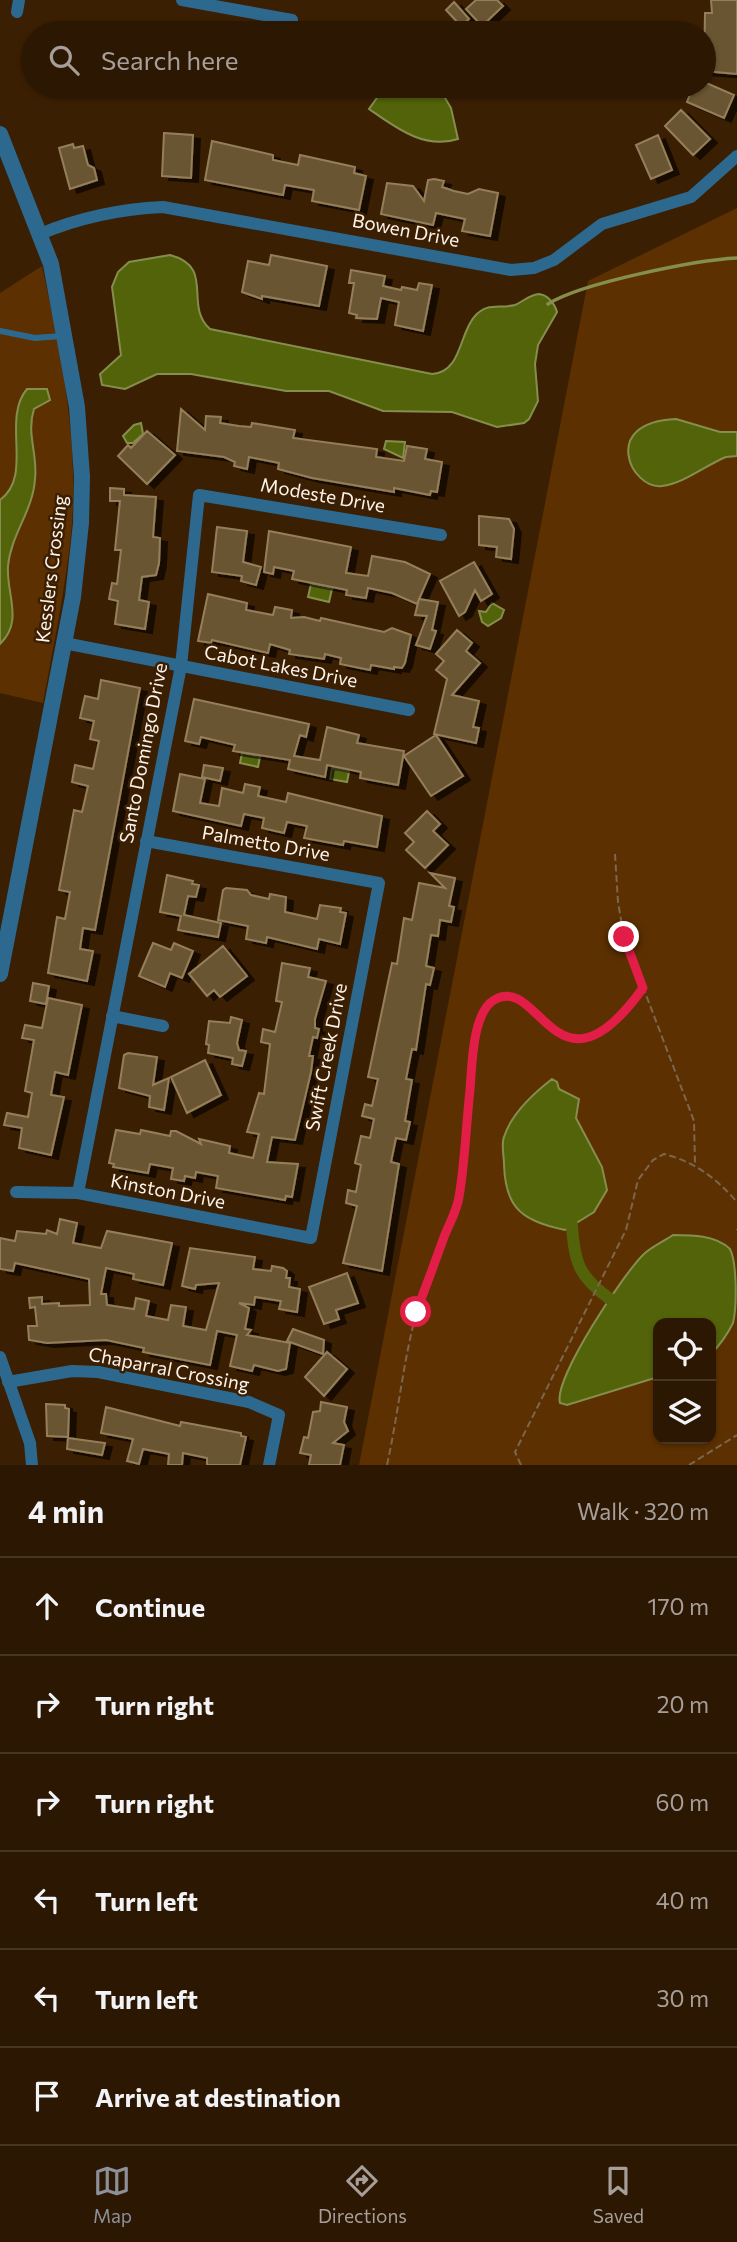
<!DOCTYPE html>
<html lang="en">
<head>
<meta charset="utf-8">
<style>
  :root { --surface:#2c1702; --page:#34200c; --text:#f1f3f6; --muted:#a69f99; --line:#483624; --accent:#8c9099 }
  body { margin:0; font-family:Commissioner,sans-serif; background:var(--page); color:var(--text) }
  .controls { position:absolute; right:21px; bottom:21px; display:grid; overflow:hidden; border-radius:14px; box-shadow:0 2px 5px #0004 }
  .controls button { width:63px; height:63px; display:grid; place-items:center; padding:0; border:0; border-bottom:2px solid var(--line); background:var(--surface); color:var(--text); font:35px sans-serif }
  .stop { position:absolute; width:21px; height:21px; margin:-16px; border:5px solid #e11d48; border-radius:50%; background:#fff }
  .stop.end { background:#e11d48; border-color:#fff; box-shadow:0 2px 7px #0008 }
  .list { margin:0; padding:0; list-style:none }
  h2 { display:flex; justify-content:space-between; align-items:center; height:91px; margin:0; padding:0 28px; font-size:30px }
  h2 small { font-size:23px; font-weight:400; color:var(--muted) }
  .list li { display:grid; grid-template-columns:46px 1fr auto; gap:21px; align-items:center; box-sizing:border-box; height:98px; padding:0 28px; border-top:2px solid var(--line) }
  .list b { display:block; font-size:26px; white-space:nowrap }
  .list em { font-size:23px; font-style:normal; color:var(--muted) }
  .icon { flex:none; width:38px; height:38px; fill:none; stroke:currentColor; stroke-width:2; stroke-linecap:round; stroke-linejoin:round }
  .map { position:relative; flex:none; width:737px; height:1465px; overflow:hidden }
  .search { position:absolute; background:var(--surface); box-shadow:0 2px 5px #0004; left:21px; right:21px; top:21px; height:77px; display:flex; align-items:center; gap:18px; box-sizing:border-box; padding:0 24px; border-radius:38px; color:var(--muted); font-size:26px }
  .sheet { height:679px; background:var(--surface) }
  nav { display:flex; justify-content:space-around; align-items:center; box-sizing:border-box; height:98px; border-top:2px solid var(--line); background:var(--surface); font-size:19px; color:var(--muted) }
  nav a { display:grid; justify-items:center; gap:4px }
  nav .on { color:var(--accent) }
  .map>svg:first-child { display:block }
  .green { fill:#5c3000; fill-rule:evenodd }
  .water { fill:#53630a; stroke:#868e4d; stroke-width:2 }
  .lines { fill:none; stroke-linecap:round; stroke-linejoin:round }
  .stream { stroke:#868e4d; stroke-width:3.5 }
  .canal { stroke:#53630a; stroke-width:12 }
  .building { fill:#6a5531; stroke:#957f5a; stroke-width:2; filter:url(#shadow) }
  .path { stroke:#7c6650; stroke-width:2; stroke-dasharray:7 3.5; stroke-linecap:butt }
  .service { stroke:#2d698f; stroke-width:6 }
  .minor { stroke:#2d698f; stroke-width:12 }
  .tertiary { stroke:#2d698f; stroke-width:16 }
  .route { stroke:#e11d48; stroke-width:9 }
  .labels { text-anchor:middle; stroke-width:5; stroke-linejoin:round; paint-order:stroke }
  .street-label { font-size:19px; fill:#fef3ea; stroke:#3b1f03 }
</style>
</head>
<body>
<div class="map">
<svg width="737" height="1465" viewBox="0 0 737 1465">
  <defs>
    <filter id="shadow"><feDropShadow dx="7" dy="4" stdDeviation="0" flood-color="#0009"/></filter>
  </defs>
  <rect width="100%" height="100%" fill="#3b1f03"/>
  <path class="green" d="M 737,208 L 737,1465 L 359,1465 L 588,281 ZM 658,1323 L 711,1323 L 711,1439 L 658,1439 Z
    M 42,266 C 61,354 80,444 71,535 C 65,591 53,647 43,703 L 0,693 L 0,293 Z"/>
  <path class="water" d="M 383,86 L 412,86 L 413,91 L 423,94 L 438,86 L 451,108 L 458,139 C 424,150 395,127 369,109 L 382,91 L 388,90 Z
    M 170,255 C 216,267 183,305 210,329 L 432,374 C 462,372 459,333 475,316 C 487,302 499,309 515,305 C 522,302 531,294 539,294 C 548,295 555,304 557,312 L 538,345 L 535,364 L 538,401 L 529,419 L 524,423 L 497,427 L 452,412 L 383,411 L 329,391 L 286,391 L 191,374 L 157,374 L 125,389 L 102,385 L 100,374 L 121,355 L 112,287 L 118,272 L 129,262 Z
    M 27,389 L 47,389 L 50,400 L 34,409 C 26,434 38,454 35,479 C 33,511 11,534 8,566 C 6,594 24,621 0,644 L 0,500 C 34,475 1,420 27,389 Z
    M 676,419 L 720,432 L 737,432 L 737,456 L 726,457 C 706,465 683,484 662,486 C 631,490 599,422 676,419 Z
    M 141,423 L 143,434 L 133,443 L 127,443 L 123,436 L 134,425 Z
    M 386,441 L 405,442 L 403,458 L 384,449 Z
    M 311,584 L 332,589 L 329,602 L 308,597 Z
    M 492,603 L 504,610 L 501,618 L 488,626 L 482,622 L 479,611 L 486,612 Z
    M 242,753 L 260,757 L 258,767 L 240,763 Z
    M 332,768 L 349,772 L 347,782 L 330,779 Z
    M 552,1079 L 557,1082 L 559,1089 L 579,1099 L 576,1118 L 602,1167 L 607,1190 L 594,1212 L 565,1230 C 524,1221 505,1210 504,1164 C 504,1156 501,1144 504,1137 C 511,1114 534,1093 552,1079 Z
    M 673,1235 C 691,1235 716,1235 730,1249 C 737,1263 737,1306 733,1323 C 728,1333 719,1346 711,1354 L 711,1323 L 658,1323 L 658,1377 L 567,1405 L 560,1403 C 553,1379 625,1271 645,1253 C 653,1246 664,1241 673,1235 Z"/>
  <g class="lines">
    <path class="stream" d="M 548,304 C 581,283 696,260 737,258"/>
    <path class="canal" d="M 572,1225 C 574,1262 579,1277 610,1299"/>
  </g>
  <path class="building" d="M 476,0 L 497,0 L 503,6 L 482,26 L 466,9 Z
    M 711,0 L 737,0 L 737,74 L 704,71 L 705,13 L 712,13 Z
    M 454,2 L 469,19 L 461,26 L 446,10 Z
    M 704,82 L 734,95 L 724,118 L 687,102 L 693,87 L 697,89 L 698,86 L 704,86 Z
    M 681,110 L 710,139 L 693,155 L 665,126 Z
    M 164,133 L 193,135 L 191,178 L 162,176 Z
    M 658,135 L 672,170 L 651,179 L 636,145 Z
    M 212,141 L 273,155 L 273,160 L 298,165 L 300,155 L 355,167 L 354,173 L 366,176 L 359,210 L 312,201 L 314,190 L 285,185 L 283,195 L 205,180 Z
    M 73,144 L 74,148 L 83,146 L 88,165 L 94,168 L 97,180 L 70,189 L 59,148 Z
    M 434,179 L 444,181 L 442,187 L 454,191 L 468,194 L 479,189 L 498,193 L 490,236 L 462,231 L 465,219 L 436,213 L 433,225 L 381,214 L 387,183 L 413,186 L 424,201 L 428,180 Z
    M 271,255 L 327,266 L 319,306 L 262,296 L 262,299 L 242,292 L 248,261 L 269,265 Z
    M 351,270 L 385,276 L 383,286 L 401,290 L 402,287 L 417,290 L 419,283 L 432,285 L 423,331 L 395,325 L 399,302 L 381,298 L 377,319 L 356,318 L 357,315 L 349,313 L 354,283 L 349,283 Z
    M 181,409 L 205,430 L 206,416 L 221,417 L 220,423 L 239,426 L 251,427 L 252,423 L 295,430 L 293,438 L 377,449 L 376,457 L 404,461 L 407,446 L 427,449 L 425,459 L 442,462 L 437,492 L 431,491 L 430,495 L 394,488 L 394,492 L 312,478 L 278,469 L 279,463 L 249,457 L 247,469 L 234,466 L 235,462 L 224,457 L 177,451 Z
    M 147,431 L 175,455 L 147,484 L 118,456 L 128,445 L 131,448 Z
    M 110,488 L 124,489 L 124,495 L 156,497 L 153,537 L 160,538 L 159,563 L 156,575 L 142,577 L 139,600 L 149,602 L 145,629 L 115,624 L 118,601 L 109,599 L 112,583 L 117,584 L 121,550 L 115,550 L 120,501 L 110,501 Z
    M 479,516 L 509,519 L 514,529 L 511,559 L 496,557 L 497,547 L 479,545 Z
    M 217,527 L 247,531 L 243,562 L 261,567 L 256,585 L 241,581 L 242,576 L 212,572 Z
    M 269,531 L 351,547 L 346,573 L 368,576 L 372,556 L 405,562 L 430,574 L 417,604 L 392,593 L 368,588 L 366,598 L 346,595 L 347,590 L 292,579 L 294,571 L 274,567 L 273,574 L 264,572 Z
    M 474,562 L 492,594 L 481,601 L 475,590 L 465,612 L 459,616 L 440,581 Z
    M 208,594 L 247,603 L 246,610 L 273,615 L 275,607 L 292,610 L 291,618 L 304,617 L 320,621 L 321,618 L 384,632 L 392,628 L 411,635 L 405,663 L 402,668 L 394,667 L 394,669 L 371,665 L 370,670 L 340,664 L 341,658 L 325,654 L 324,659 L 289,654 L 290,650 L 270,644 L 268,653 L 212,640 L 211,643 L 198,641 Z
    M 419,599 L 438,602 L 432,630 L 436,631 L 430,649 L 416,645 L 427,616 L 415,615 Z
    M 457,630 L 472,643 L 466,651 L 480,663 L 452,695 L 479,701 L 473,727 L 479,728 L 476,743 L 434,734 L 447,679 L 436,670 L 444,661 L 436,654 Z
    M 101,680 L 140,688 L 95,930 L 83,928 L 80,949 L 93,951 L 87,981 L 48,973 L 57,917 L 65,919 L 70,892 L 59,890 L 74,810 L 82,812 L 88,786 L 72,782 L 75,765 L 93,769 L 99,741 L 90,739 L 94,721 L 80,718 L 85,696 L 98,699 Z
    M 194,699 L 309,724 L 306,737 L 300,735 L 294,756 L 320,760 L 327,727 L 359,735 L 357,743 L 404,751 L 398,785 L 360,778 L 361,772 L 327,765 L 325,777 L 288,769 L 290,760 L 233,751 L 235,745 L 201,737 L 199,744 L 185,741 Z
    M 436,735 L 463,776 L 431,796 L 404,756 Z
    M 204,765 L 223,768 L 220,781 L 202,777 Z
    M 180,774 L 205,779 L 200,803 L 219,806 L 222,788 L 243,793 L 245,784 L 260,787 L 258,796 L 286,802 L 288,793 L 382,816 L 377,847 L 344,841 L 343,845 L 304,838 L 307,826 L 287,822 L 284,833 L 262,828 L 264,818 L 244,814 L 241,826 L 173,811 Z
    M 427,811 L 440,824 L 433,831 L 448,845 L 425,868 L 406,850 L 414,842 L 405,833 Z
    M 430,873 L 455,878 L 449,906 L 454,907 L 451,922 L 440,920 L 438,936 L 431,935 L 426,966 L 434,968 L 430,985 L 426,984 L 416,1050 L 412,1049 L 406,1079 L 412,1080 L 405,1121 L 410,1122 L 406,1140 L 396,1138 L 391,1162 L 399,1164 L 382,1271 L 343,1263 L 357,1206 L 346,1203 L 348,1190 L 356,1192 L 361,1165 L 355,1163 L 361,1136 L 370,1138 L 374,1119 L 362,1116 L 365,1104 L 372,1106 L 378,1079 L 368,1077 L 392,963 L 397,964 L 404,918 L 412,920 L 419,883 L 445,888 Z
    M 167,875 L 193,881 L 192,884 L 199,885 L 196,897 L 188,896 L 184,915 L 221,923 L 218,937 L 178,930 L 181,916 L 160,912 Z
    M 226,888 L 247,890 L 251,895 L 269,899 L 270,894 L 286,897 L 285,912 L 317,919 L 320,905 L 341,908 L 340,912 L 346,913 L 340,944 L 319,939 L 317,949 L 267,937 L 266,943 L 246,939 L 248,926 L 218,920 L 223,890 Z
    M 153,943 L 171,950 L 174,943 L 193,951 L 182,978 L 170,973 L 165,987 L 139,976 Z
    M 223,946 L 247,976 L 220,997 L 214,990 L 207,996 L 189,974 Z
    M 282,963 L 310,968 L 308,977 L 326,981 L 315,1019 L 315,1028 L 319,1029 L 317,1038 L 313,1037 L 309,1056 L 313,1056 L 311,1072 L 295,1140 L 272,1137 L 267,1162 L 298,1164 L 292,1197 L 286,1196 L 285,1200 L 216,1188 L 218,1176 L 196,1172 L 195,1178 L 185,1176 L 184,1181 L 171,1179 L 173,1168 L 150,1164 L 148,1173 L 113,1167 L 114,1164 L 109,1163 L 116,1130 L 140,1134 L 141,1130 L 170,1136 L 171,1131 L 176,1131 L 201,1144 L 199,1139 L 230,1146 L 229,1153 L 253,1158 L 259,1134 L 247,1132 L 259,1093 L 264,1094 L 270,1044 L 261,1042 L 263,1029 L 275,1032 L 276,1028 L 282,1002 L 276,1001 Z
    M 33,983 L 49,986 L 46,1004 L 30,1001 Z
    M 48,998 L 82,1005 L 68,1075 L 55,1072 L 51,1095 L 64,1097 L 51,1155 L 19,1148 L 22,1128 L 4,1125 L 7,1113 L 28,1117 L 32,1093 L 25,1091 L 34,1040 L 22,1038 L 25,1025 L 42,1028 Z
    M 231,1017 L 242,1020 L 237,1043 L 239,1050 L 246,1051 L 242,1066 L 232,1064 L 233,1058 L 208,1053 L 209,1045 L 206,1044 L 209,1021 L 230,1023 Z
    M 128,1053 L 157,1057 L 153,1085 L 169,1078 L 164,1110 L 149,1107 L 150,1096 L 119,1088 L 124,1055 Z
    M 205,1060 L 221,1095 L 187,1113 L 171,1077 Z
    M 60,1219 L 77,1223 L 73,1243 L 101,1248 L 107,1231 L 172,1243 L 163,1285 L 133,1279 L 134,1274 L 106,1268 L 101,1294 L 106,1294 L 107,1305 L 134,1309 L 136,1298 L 149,1301 L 146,1316 L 168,1320 L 171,1305 L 186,1307 L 183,1326 L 206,1330 L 219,1283 L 196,1285 L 195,1289 L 182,1286 L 190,1248 L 255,1257 L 253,1269 L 271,1271 L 272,1266 L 283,1268 L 287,1271 L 286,1278 L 290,1278 L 289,1287 L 300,1289 L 297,1312 L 279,1309 L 281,1301 L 255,1297 L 254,1305 L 239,1303 L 249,1308 L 245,1329 L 251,1330 L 247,1335 L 290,1343 L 286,1369 L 278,1371 L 254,1365 L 252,1371 L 230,1366 L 237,1335 L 217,1331 L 210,1365 L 143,1352 L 144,1348 L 106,1340 L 47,1343 L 29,1340 L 28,1326 L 37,1326 L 35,1307 L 30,1308 L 29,1298 L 42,1297 L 42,1304 L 59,1303 L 59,1306 L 90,1305 L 89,1279 L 15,1263 L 13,1271 L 0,1269 L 0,1238 L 15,1241 L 17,1231 L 46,1234 L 47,1230 L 57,1234 Z
    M 347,1273 L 358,1303 L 336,1310 L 339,1319 L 324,1324 L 309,1287 Z
    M 293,1329 L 324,1340 L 323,1354 L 287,1341 Z
    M 327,1352 L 347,1369 L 324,1396 L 305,1377 Z
    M 321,1402 L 347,1407 L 344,1422 L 348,1431 L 333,1443 L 344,1445 L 340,1465 L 309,1465 L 311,1455 L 300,1453 L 304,1437 L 308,1438 L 313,1412 L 320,1411 Z
    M 46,1404 L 65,1405 L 65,1408 L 69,1409 L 68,1437 L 47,1436 Z
    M 106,1407 L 180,1426 L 181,1422 L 241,1433 L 241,1436 L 246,1437 L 240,1465 L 207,1465 L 207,1458 L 183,1453 L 182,1465 L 168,1465 L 169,1454 L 143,1449 L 139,1464 L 127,1461 L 133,1439 L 101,1433 Z
    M 68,1438 L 105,1443 L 102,1455 L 67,1449 Z"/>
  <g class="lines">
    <path class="path" d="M 615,854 L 618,902 L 624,937 L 694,1121 L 695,1163
      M 737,1229 L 737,1230
      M 387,1465 C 398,1415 403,1363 416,1314 C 427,1275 449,1239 459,1199 C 464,1176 464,1149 466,1125 C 469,1094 468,1024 491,1003 C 524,972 546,1055 596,1037 C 616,1030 631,1005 643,988
      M 521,1465 L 515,1452 L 626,1230 L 638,1180 L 653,1160 L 664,1154 C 695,1162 716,1178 737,1202
      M 689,1465 L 737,1435"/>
    <path class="service" d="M 0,331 L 35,338 L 61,336"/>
    <path class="minor" d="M 182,0 L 292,20
      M 17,12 L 19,0
      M 40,234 C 81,217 119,209 163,207 L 511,270 L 534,268 L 554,260 L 602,224 L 691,197 L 737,156
      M 64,643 L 409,710
      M 112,1016 L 163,1026
      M 16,1192 L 78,1193 L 311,1238 L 379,883 L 146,841
      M 78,1193 L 181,666 L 199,495 L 441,535
      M 0,1357 L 30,1443 L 32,1465
      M 8,1382 L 72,1371 L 98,1372 L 249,1402 L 279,1415 L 269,1465"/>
    <path class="tertiary" d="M 0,134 L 51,264 L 77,407 L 82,477 L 81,523 L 73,597 L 0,974"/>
  </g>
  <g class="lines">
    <path class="route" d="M 416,1312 C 426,1287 435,1262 444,1237 C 449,1224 457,1211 459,1197 C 465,1162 466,1126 470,1090 C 472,1067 472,1013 494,1000 C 540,972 556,1109 643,988 L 624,937"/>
  </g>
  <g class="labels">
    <g class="street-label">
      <text transform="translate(406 230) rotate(11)" y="7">Bowen Drive</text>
      <text transform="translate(323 495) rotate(10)" y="7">Modeste Drive</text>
      <text transform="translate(51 569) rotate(-83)" y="7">Kesslers Crossing</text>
      <text transform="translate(281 666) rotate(11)" y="7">Cabot Lakes Drive</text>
      <text transform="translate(143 753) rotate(-79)" y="7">Santo Domingo Drive</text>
      <text transform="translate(266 843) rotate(10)" y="7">Palmetto Drive</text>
      <text transform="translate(326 1057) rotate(-79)" y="7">Swift Creek Drive</text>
      <text transform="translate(168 1191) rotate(11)" y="7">Kinston Drive</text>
      <text transform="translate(169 1369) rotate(11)" y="7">Chaparral Crossing</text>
    </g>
  </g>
</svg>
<div class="controls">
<button><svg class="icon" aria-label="locate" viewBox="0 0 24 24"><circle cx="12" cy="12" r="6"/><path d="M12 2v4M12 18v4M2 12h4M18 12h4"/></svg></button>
<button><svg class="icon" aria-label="layers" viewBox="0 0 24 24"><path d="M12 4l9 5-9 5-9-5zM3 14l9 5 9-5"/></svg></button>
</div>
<div class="stop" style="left:416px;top:1312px"></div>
<div class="stop end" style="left:624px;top:937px"></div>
<div class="search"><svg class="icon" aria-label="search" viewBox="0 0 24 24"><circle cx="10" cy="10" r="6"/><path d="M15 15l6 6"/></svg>Search here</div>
</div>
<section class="sheet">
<h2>4 min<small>Walk · 320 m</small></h2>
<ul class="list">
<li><svg class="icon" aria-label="ahead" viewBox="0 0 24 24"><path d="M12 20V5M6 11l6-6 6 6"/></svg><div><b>Continue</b></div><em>170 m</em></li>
<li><svg class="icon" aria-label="right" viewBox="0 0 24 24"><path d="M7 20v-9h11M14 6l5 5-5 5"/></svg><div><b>Turn right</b></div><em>20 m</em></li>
<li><svg class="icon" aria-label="right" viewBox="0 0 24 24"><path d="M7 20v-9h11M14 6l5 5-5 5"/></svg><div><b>Turn right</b></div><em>60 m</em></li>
<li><svg class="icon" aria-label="left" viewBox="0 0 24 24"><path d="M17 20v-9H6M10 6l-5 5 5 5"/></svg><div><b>Turn left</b></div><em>40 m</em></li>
<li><svg class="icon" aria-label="left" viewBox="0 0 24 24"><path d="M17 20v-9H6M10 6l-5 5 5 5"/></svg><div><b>Turn left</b></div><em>30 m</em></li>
<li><svg class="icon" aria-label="arrive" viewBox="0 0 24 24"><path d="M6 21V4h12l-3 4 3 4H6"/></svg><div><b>Arrive at destination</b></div></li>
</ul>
</section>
<nav>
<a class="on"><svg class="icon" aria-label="map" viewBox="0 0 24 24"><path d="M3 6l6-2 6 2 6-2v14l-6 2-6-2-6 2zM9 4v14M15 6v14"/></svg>Map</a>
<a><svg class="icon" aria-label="directions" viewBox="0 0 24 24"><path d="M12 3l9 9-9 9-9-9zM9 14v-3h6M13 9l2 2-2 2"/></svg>Directions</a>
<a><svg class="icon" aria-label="saved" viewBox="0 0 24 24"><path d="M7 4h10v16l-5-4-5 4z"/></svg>Saved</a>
</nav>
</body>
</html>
